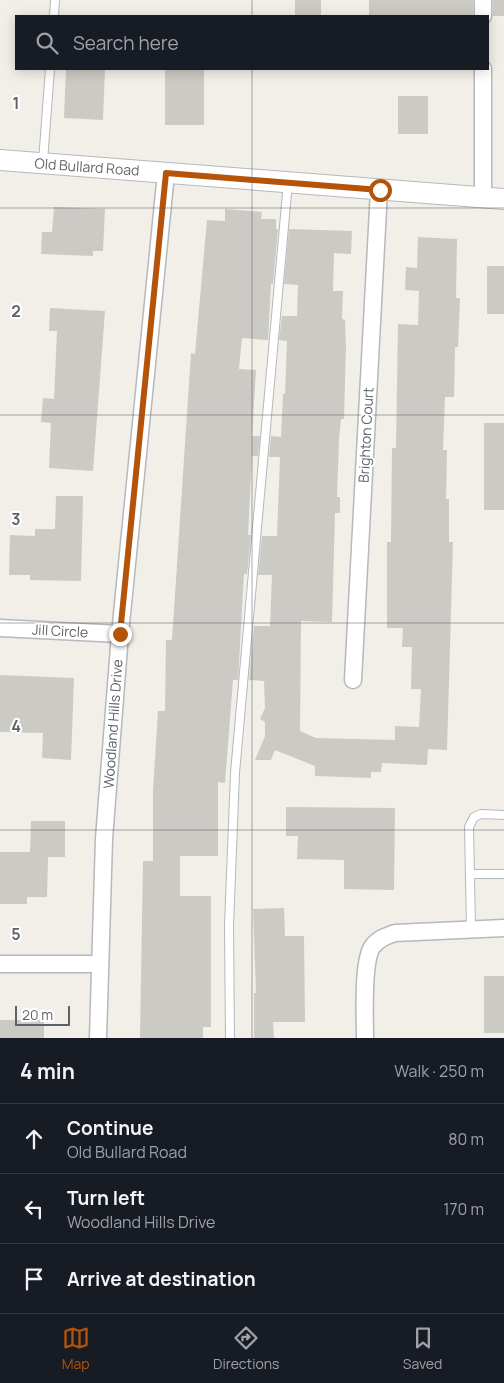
<!DOCTYPE html>
<html lang="en">
<head>
<meta charset="utf-8">
<style>
  :root { --surface:#171b24; --page:#20242c; --text:#f1f3f6; --muted:#9ea1a6; --line:#363941; --accent:#b45309 }
  body { margin:0; font-family:Manrope,sans-serif; background:var(--page); color:var(--text) }
  .scale { position:absolute; left:15px; bottom:12px; width:55px; box-sizing:border-box; padding-left:5px; border:2px solid #5f6368; border-top:0; font-size:14px; line-height:18px; white-space:nowrap; color:#5f6368; -webkit-text-stroke:4px #fff; paint-order:stroke }
  .stop { position:absolute; width:15px; height:15px; margin:-11px; border:4px solid #b45309; border-radius:50%; background:#fff }
  .stop.end { background:#b45309; border-color:#fff; box-shadow:0 1px 5px #0008 }
  .list { margin:0; padding:0; list-style:none }
  h2 { display:flex; justify-content:space-between; align-items:center; height:65px; margin:0; padding:0 20px; font-size:21px }
  h2 small { font-size:16px; font-weight:400; color:var(--muted) }
  .list li { display:grid; grid-template-columns:32px 1fr auto; gap:15px; align-items:center; box-sizing:border-box; height:70px; padding:0 20px; border-top:1px solid var(--line) }
  .list b { display:block; font-size:19px; white-space:nowrap }
  .list p { margin:0; font-size:16px; white-space:nowrap; color:var(--muted) }
  .list em { font-size:16px; font-style:normal; color:var(--muted) }
  .icon { flex:none; width:28px; height:28px; fill:none; stroke:currentColor; stroke-width:2; stroke-linecap:round; stroke-linejoin:round }
  .map { position:relative; flex:none; width:504px; height:1038px; overflow:hidden }
  .search { position:absolute; background:var(--surface); box-shadow:0 2px 12px #0003; left:15px; right:15px; top:15px; height:55px; display:flex; align-items:center; gap:12px; box-sizing:border-box; padding:0 18px; border-radius:0px; color:var(--muted); font-size:19px }
  .sheet { height:275px; background:var(--surface) }
  nav { display:flex; justify-content:space-around; align-items:center; box-sizing:border-box; height:70px; border-top:1px solid var(--line); background:var(--surface); font-size:14px; color:var(--muted) }
  nav a { display:grid; justify-items:center; gap:2px }
  nav .on { color:var(--accent) }
  .map>svg:first-child { display:block }
  .building { fill:#cccac5 }
  .lines { fill:none; stroke-linecap:round; stroke-linejoin:round }
  .service-casing { stroke:#b5b8bc; stroke-width:10 }
  .minor-casing { stroke:#b5b8bc; stroke-width:19 }
  .tertiary-casing { stroke:#b5b8bc; stroke-width:22 }
  .service { stroke:#fff; stroke-width:8 }
  .minor { stroke:#fff; stroke-width:16 }
  .tertiary { stroke:#fff; stroke-width:20 }
  .route { stroke:#b45309; stroke-width:6 }
  .grid { fill:none; stroke:#5f6368; stroke-width:1; stroke-opacity:0.55 }
  .labels { text-anchor:middle; stroke-width:4; stroke-linejoin:round; paint-order:stroke }
  .street-label { font-size:14px; fill:#5f6368; stroke:#fff }
  .grid-label { font-size:16px; text-anchor:middle; font-weight:bold; fill:#5f6368; stroke:#fff; stroke-width:4; stroke-linejoin:round; paint-order:stroke }
</style>
</head>
<body>
<div class="map">
<svg width="504" height="1038" viewBox="0 0 504 1038">
  <rect width="100%" height="100%" fill="#f1efe8"/>
  <path class="building" d="M 295,0 L 321,0 L 321,16 L 295,16 Z
    M 369,0 L 473,0 L 473,16 L 369,16 Z
    M 493,0 L 504,0 L 504,16 L 493,16 Z
    M 66,69 L 105,69 L 103,120 L 64,118 Z
    M 165,69 L 204,69 L 204,125 L 165,125 Z
    M 398,96 L 428,96 L 428,134 L 398,134 Z
    M 54,207 L 105,209 L 103,251 L 93,251 L 93,256 L 41,254 L 42,232 L 52,232 Z
    M 225,209 L 262,212 L 261,219 L 276,219 L 276,229 L 278,229 L 273,284 L 271,284 L 268,340 L 242,338 L 239,369 L 256,370 L 252,436 L 260,436 L 258,456 L 252,456 L 248,535 L 251,535 L 247,574 L 244,574 L 238,680 L 233,680 L 225,783 L 218,782 L 218,856 L 180,856 L 180,896 L 211,896 L 211,1027 L 203,1027 L 203,1038 L 140,1038 L 143,861 L 153,861 L 153,791 L 158,711 L 165,711 L 166,640 L 172,640 L 191,353 L 195,354 L 207,220 L 225,221 Z
    M 289,229 L 352,231 L 351,254 L 334,253 L 333,291 L 343,291 L 342,319 L 345,320 L 346,346 L 344,419 L 341,419 L 339,439 L 337,497 L 340,497 L 340,513 L 335,513 L 332,622 L 301,621 L 300,731 L 316,738 L 395,740 L 395,726 L 419,727 L 421,689 L 411,689 L 412,647 L 402,647 L 403,628 L 387,628 L 387,542 L 391,542 L 392,448 L 396,448 L 398,324 L 418,325 L 419,291 L 405,290 L 406,267 L 417,268 L 418,237 L 457,239 L 456,298 L 460,298 L 458,347 L 455,347 L 454,397 L 445,397 L 443,450 L 447,450 L 446,499 L 449,499 L 449,542 L 453,542 L 447,750 L 428,749 L 427,765 L 382,763 L 381,772 L 371,772 L 371,778 L 315,776 L 315,766 L 275,750 L 271,760 L 255,760 L 265,736 L 265,722 L 260,719 L 265,708 L 264,681 L 249,680 L 254,626 L 270,626 L 272,575 L 258,575 L 262,536 L 277,536 L 280,457 L 269,457 L 271,436 L 281,437 L 283,394 L 285,394 L 287,341 L 279,340 L 282,316 L 297,316 L 298,285 L 284,284 Z
    M 487,266 L 504,266 L 504,314 L 487,314 Z
    M 50,308 L 105,311 L 93,471 L 49,468 L 51,423 L 41,422 L 43,398 L 54,399 L 57,331 L 49,331 Z
    M 484,423 L 504,423 L 504,510 L 484,510 Z
    M 56,496 L 83,496 L 81,581 L 30,580 L 30,575 L 9,575 L 10,535 L 35,536 L 35,529 L 55,529 Z
    M 0,675 L 74,678 L 71,760 L 42,758 L 43,733 L 0,732 Z
    M 286,807 L 395,808 L 394,890 L 344,889 L 344,860 L 297,859 L 298,836 L 286,836 Z
    M 31,821 L 65,821 L 65,857 L 48,857 L 47,897 L 27,897 L 27,904 L 0,904 L 0,852 L 30,852 Z
    M 284,908 L 285,936 L 304,936 L 305,1022 L 273,1022 L 274,1038 L 254,1038 L 254,993 L 256,993 L 253,909 Z
    M 484,976 L 504,976 L 504,1033 L 484,1033 Z
    M 0,1020 L 44,1020 L 44,1038 L 0,1038 Z"/>
  <g class="lines">
    <defs>
      <path id="service" d="M 54,16 L 55,0
        M 43,161 L 50,69
        M 470,874 L 504,874
        M 471,929 L 469,827 L 474,817 L 481,814 L 504,815
        M 230,1038 L 229,925 L 235,773 L 288,182"/>
      <path id="minor" d="M 483,0 L 483,16
        M 483,69 L 483,197
        M 0,628 L 120,634
        M 353,680 L 379,190
        M 0,964 L 99,964
        M 98,1038 L 104,839 L 120,634 L 166,173
        M 365,1038 C 365,1017 362,964 372,947 C 378,939 386,936 395,933 L 504,928"/>
      <path id="tertiary" d="M 0,160 L 504,199"/>
    </defs>
    <use href="#service" class="service-casing"/>
    <use href="#minor" class="minor-casing"/>
    <use href="#tertiary" class="tertiary-casing"/>
    <use href="#service" class="service"/>
    <use href="#minor" class="minor"/>
    <use href="#tertiary" class="tertiary"/>
  </g>
  <g class="lines">
    <path class="route" d="M 120,634 L 166,173 L 380,190"/>
  </g>
  <path class="grid" d="M 252,0 L 252,16M 252,69 L 252,1038M 0,208 L 504,208M 0,415 L 504,415M 0,623 L 504,623M 0,830 L 504,830"/>
  <g class="labels">
    <g class="street-label">
      <text transform="translate(87 167) rotate(4)" y="5">Old Bullard Road</text>
      <text transform="translate(366 435) rotate(-87)" y="5">Brighton Court</text>
      <text transform="translate(60 631) rotate(3)" y="5">Jill Circle</text>
      <text transform="translate(113 724) rotate(-86)" y="5">Woodland Hills Drive</text>
    </g>
  </g>
  <g class="grid-label">
    <text x="16" y="109">1</text>
    <text x="16" y="317">2</text>
    <text x="16" y="525">3</text>
    <text x="16" y="732">4</text>
    <text x="16" y="940">5</text>
  </g>
</svg>
<div class="scale">20 m</div>
<div class="stop" style="left:380px;top:190px"></div>
<div class="stop end" style="left:120px;top:634px"></div>
<div class="search"><svg class="icon" aria-label="search" viewBox="0 0 24 24"><circle cx="10" cy="10" r="6"/><path d="M15 15l6 6"/></svg>Search here</div>
</div>
<section class="sheet">
<h2>4 min<small>Walk · 250 m</small></h2>
<ul class="list">
<li><svg class="icon" aria-label="ahead" viewBox="0 0 24 24"><path d="M12 20V5M6 11l6-6 6 6"/></svg><div><b>Continue</b><p>Old Bullard Road</p></div><em>80 m</em></li>
<li><svg class="icon" aria-label="left" viewBox="0 0 24 24"><path d="M17 20v-9H6M10 6l-5 5 5 5"/></svg><div><b>Turn left</b><p>Woodland Hills Drive</p></div><em>170 m</em></li>
<li><svg class="icon" aria-label="arrive" viewBox="0 0 24 24"><path d="M6 21V4h12l-3 4 3 4H6"/></svg><div><b>Arrive at destination</b></div></li>
</ul>
</section>
<nav>
<a class="on"><svg class="icon" aria-label="map" viewBox="0 0 24 24"><path d="M3 6l6-2 6 2 6-2v14l-6 2-6-2-6 2zM9 4v14M15 6v14"/></svg>Map</a>
<a><svg class="icon" aria-label="directions" viewBox="0 0 24 24"><path d="M12 3l9 9-9 9-9-9zM9 14v-3h6M13 9l2 2-2 2"/></svg>Directions</a>
<a><svg class="icon" aria-label="saved" viewBox="0 0 24 24"><path d="M7 4h10v16l-5-4-5 4z"/></svg>Saved</a>
</nav>
</body>
</html>
